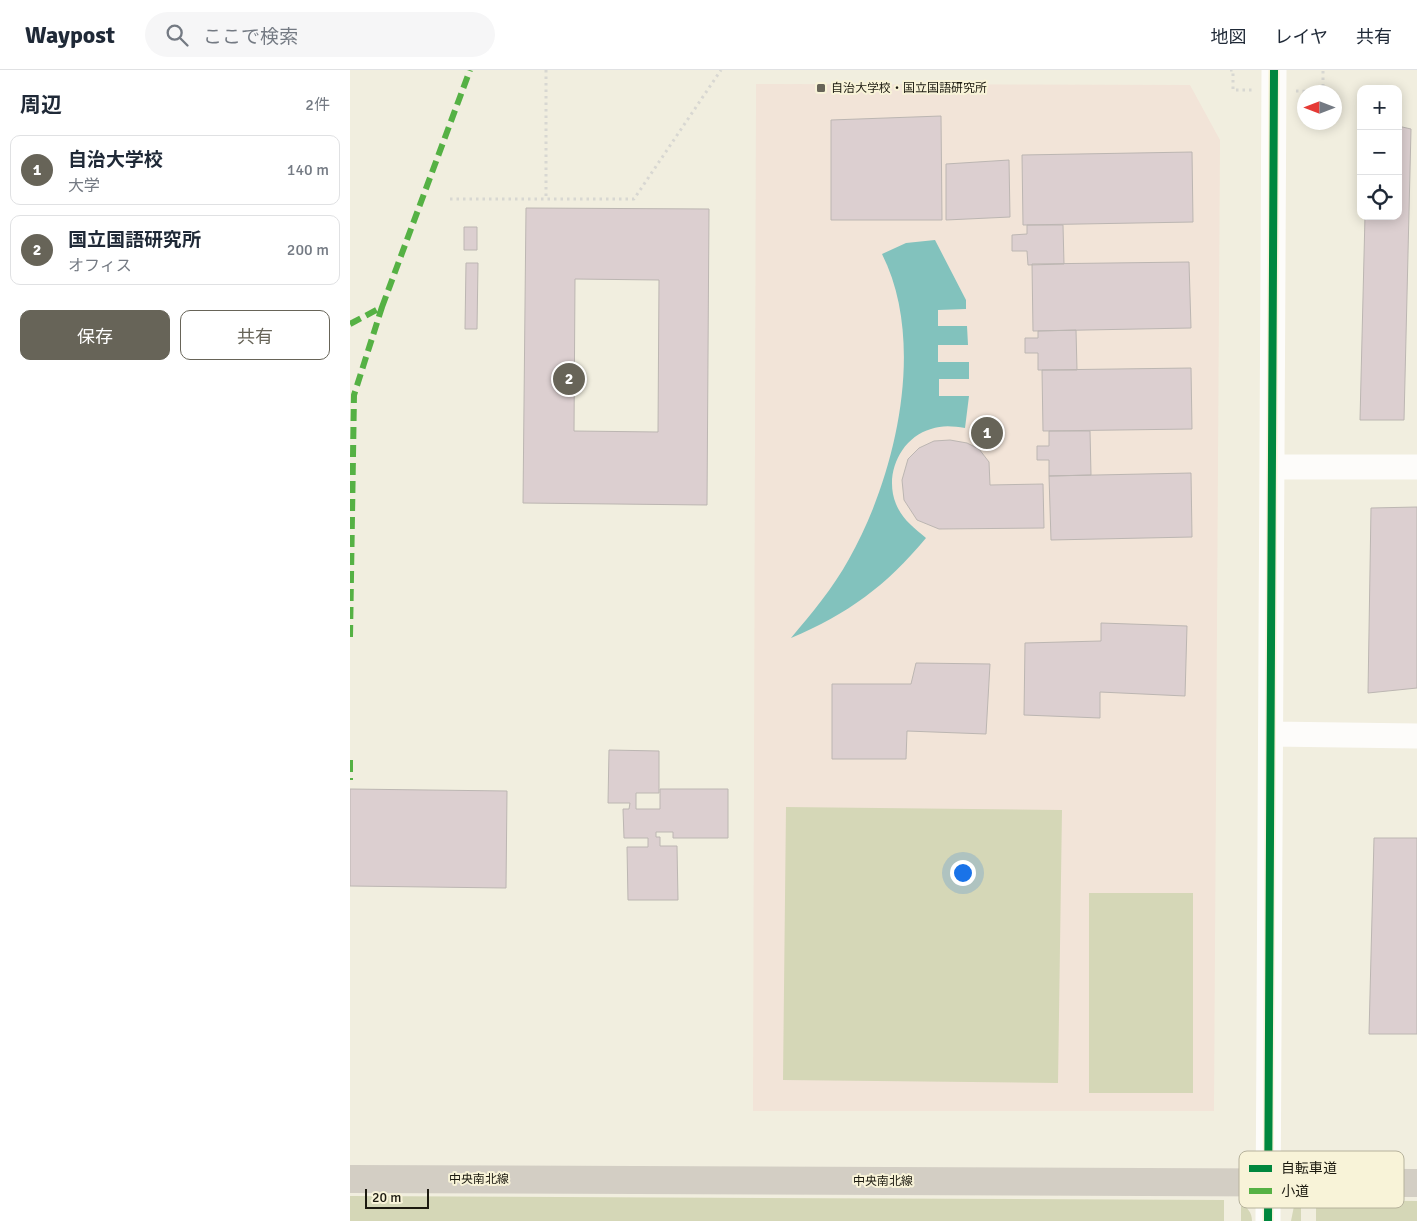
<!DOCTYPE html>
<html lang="ja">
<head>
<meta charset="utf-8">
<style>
  :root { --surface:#fff; --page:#f6f6f7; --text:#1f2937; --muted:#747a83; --line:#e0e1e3; --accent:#676458 }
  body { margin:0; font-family:Signika,"Noto Sans JP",sans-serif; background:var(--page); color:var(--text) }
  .controls { position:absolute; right:15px; top:15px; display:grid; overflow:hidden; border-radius:10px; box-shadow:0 2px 12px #0003 }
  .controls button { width:45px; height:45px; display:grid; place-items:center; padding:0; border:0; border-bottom:1px solid var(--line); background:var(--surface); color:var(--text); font:25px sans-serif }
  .compass { position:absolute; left:947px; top:15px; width:45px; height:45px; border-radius:50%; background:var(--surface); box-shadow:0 2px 12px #0003; rotate:270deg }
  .scale { position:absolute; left:15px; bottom:12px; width:64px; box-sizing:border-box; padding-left:5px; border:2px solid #1c1a10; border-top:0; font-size:14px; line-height:18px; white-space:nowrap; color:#1c1a10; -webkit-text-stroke:4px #f8f3d8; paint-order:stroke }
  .you { position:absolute; left:612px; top:802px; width:18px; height:18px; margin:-12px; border:4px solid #fff; border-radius:50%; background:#1a73e8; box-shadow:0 0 0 8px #1a73e833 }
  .badge { display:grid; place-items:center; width:32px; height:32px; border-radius:50%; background:var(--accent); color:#fff; font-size:16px; font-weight:700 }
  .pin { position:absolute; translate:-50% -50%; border:2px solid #fff; box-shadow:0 1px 5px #0006 }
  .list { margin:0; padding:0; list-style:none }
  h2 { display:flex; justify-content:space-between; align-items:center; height:65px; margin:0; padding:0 20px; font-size:21px }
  h2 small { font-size:16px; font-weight:400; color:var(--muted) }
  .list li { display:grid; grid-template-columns:32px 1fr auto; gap:15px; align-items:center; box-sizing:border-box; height:70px; margin:0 10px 10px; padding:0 10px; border:1px solid var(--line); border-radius:10px }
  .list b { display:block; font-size:19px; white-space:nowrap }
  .list p { margin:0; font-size:16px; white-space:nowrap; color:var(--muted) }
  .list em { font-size:16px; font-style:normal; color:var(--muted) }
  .actions { display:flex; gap:10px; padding:15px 20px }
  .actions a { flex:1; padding:11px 0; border:1px solid var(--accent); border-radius:10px; text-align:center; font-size:18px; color:var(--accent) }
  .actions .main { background:var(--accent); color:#fff }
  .icon { flex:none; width:28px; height:28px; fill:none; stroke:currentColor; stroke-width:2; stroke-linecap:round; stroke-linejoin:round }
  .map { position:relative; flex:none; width:1067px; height:1151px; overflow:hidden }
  header { display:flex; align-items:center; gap:30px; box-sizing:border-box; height:70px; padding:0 25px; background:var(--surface); border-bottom:1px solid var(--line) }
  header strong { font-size:24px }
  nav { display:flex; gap:28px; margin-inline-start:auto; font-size:18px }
  .search { width:350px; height:45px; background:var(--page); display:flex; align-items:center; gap:12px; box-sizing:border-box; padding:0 18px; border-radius:28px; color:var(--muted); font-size:19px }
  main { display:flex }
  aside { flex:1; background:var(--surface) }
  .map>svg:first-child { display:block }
  .education { fill:#f2e4d8 }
  .green { fill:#d5d7b7 }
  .water { fill:#82c2bd }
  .building { fill:#dccfd0; stroke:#bcb6b2; fill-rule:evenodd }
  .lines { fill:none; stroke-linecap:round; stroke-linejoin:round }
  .path { stroke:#d8d7d2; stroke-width:3; stroke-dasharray:2.5 4; stroke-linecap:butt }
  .minor { stroke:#fdfcfa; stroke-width:25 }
  .major { stroke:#d3cec4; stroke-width:28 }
  .quiet { stroke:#55b144; stroke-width:6; stroke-dasharray:12 6; stroke-linecap:butt }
  .cycleway-casing { stroke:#f8f3d8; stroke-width:11 }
  .cycleway { stroke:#00873e; stroke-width:8 }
  .poi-dot { fill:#676458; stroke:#f8f3d8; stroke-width:2 }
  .labels { text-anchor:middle; stroke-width:4; stroke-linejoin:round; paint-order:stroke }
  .poi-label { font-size:12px; fill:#1c1a10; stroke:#f8f3d8; text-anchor:start }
  .street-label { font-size:12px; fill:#1c1a10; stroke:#f8f3d8 }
  .key { fill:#f8f3d8; stroke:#b6b29c; stroke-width:1 }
  .key-label { font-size:14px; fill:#1c1a10 }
</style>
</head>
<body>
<header>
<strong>Waypost</strong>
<div class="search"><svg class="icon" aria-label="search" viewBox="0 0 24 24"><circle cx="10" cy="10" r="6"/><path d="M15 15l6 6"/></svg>ここで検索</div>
<nav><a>地図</a><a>レイヤ</a><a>共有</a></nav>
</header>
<main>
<aside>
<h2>周辺<small>2件</small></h2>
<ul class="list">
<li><span class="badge">1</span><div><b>自治大学校</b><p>大学</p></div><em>140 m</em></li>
<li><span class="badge">2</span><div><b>国立国語研究所</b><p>オフィス</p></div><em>200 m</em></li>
</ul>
<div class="actions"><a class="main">保存</a><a>共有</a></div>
</aside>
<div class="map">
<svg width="1067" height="1151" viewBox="0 0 1067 1151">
  <rect width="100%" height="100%" fill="#f1eedf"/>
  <path class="education" d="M 406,14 L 840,15 L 870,70 L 864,1041 L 403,1041 Z"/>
  <path class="green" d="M 436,737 L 712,740 L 708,1013 L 433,1010 Z
    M 739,823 L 843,823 L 843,1023 L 739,1023 Z
    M 0,1126 L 874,1130 L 874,1151 L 0,1151 Z
    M 966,1130 L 1067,1131 L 1067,1151 L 966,1151 Z
    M 951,1131 L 951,1151 L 941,1151 L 944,1136 Z
    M 891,1132 C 897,1138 902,1142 902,1151 L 891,1151 Z"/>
  <path class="water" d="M 585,170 L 616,230 L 616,239 L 588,240 L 588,256 L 617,256 L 618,275 L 588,275 L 588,292 L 619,292 L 619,309 L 589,309 L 589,326 L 619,326 L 615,358 C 603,356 592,355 581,359 C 550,368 534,405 546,434 C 552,449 564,458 576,468 C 536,516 498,544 441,568 C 462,543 483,518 499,489 C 546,406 577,273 532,184 L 556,173 Z"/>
  <path class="building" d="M 591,46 L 592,150 L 481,150 L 481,50 Z
    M 1048,56 L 1061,59 L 1054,350 L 1010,350 L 1015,146 L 1048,146 Z
    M 842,82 L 843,152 L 673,155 L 672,85 Z
    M 659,90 L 660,147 L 596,150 L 596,94 Z
    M 176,138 L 359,139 L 357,435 L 173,433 ZM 225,209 L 309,210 L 308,362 L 224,361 Z
    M 677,155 L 713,155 L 714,194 L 678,195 L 677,181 L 662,181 L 662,165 L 677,164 Z
    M 114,157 L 127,157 L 127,180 L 114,180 Z
    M 839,192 L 841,258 L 683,261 L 682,194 Z
    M 116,193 L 128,193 L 127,259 L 115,259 Z
    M 726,260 L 727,300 L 688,300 L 688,283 L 675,283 L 675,268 L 688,268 L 688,261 Z
    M 841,298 L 842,359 L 693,361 L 692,300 Z
    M 699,361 L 740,361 L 741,405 L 699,406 L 699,390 L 687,390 L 687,376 L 699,376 Z
    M 600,370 L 617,373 L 629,379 L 639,392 L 640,415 L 693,414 L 694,458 L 589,459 L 567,450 L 554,430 L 552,410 L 558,389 L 569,378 L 584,371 Z
    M 841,403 L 842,467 L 701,470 L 699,406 Z
    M 1067,437 L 1067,618 L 1018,623 L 1021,438 Z
    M 751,553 L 837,556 L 835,626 L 750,622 L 750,648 L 674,645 L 675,573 L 751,571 Z
    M 566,593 L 640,594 L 636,664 L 557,661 L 556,689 L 482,689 L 482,614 L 561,614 Z
    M 259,680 L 309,681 L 309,723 L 286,723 L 286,739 L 310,739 L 310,719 L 378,719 L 378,768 L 323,768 L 323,762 L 306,762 L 306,767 L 310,767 L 310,776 L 327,776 L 328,830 L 278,830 L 277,777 L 298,777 L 298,768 L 274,768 L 273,739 L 279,739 L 280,733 L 258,733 Z
    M 0,719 L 157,721 L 156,818 L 0,816 Z
    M 1024,768 L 1067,768 L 1067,964 L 1019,964 Z"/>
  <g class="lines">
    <path class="path" d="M 196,0 L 196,129
      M 880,0 L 883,0 L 883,20 L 902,20
      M 946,21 L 973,22 L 973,0
      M 100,129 L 284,129 L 371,0"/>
    <path class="minor" d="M 922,397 L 1067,397
      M 921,664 L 1067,666
      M 918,1151 L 924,0"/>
    <path class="major" d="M 0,1109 L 1067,1113"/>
    <path class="quiet" d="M 0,254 L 32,237 L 120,0
      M 0,567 L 4,325 L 32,237
      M 0,690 L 0,710"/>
    <defs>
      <path id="cycleway" d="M 918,1151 L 924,0"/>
    </defs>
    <use href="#cycleway" class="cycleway-casing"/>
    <use href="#cycleway" class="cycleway"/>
  </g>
  <rect class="poi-dot" x="466" y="13" width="10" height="10" rx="2.5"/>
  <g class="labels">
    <g class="poi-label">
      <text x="481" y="22">自治大学校・国立国語研究所</text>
    </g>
    <g class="street-label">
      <text x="129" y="1113">中央南北線</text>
      <text x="533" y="1115">中央南北線</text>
    </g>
  </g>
  <rect x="889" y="1081" width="165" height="57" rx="8" class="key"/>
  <rect x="899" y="1095" width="23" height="7" fill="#00873e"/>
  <rect x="899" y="1118" width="23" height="6" fill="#55b144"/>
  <g class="key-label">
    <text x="931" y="1103">自転車道</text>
    <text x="931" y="1126">小道</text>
  </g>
</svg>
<div class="controls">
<button>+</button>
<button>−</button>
<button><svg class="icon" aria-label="locate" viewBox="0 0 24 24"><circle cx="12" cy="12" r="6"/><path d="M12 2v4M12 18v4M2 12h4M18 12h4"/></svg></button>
</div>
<svg class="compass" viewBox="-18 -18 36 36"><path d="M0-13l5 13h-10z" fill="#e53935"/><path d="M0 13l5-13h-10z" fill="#747a83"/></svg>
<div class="scale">20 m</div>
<div class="you"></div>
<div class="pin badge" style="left:637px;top:363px">1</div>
<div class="pin badge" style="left:219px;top:309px">2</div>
</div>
</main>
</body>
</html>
